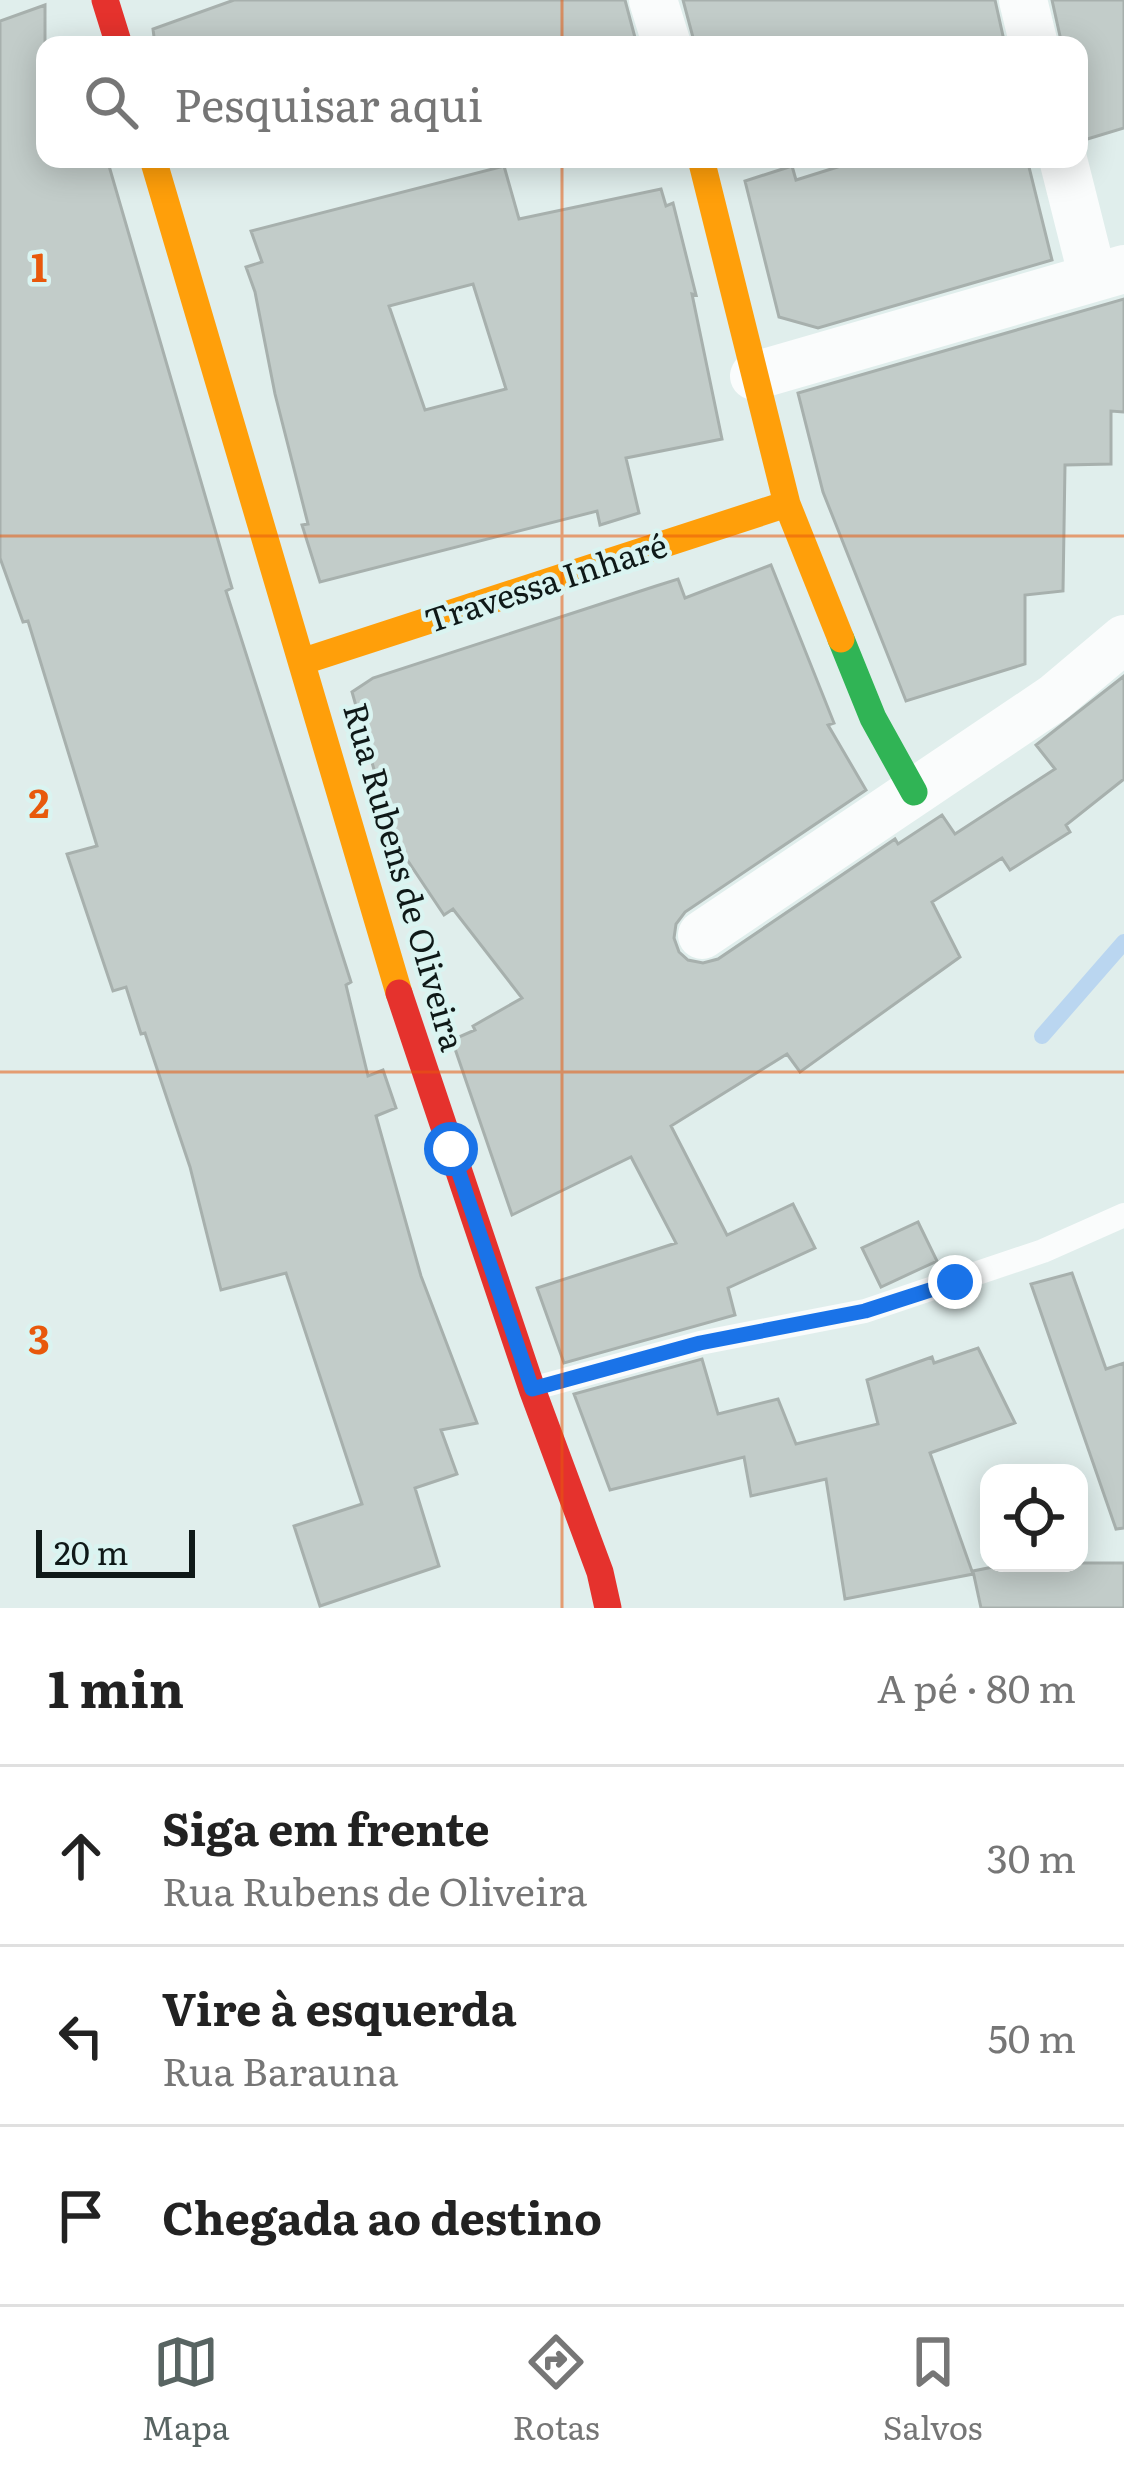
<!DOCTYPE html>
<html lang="pt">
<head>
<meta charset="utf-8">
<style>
  :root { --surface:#fff; --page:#f2f2f2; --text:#222; --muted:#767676; --line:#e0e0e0; --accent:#586462 }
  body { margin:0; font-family:Literata,serif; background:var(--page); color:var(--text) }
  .controls { position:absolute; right:36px; bottom:36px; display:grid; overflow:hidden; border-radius:24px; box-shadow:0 6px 30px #0003 }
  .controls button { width:108px; height:108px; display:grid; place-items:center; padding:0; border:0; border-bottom:3px solid var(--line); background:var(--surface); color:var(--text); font:60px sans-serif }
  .scale { position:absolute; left:36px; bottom:30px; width:159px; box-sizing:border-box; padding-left:12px; border:6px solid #0f1918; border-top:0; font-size:33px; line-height:42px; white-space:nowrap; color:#0f1918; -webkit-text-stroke:9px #daf4f1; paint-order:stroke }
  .stop { position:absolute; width:36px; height:36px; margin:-27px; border:9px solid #1a73e8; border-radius:50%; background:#fff }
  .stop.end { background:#1a73e8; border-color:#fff; box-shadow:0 3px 12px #0008 }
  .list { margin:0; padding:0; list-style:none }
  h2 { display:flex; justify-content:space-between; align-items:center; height:156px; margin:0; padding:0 48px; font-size:51px }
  h2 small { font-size:39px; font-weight:400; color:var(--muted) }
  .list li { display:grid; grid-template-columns:78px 1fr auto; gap:36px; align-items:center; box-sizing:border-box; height:180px; padding:0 48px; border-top:3px solid var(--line) }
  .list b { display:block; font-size:45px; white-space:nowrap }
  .list p { margin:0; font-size:39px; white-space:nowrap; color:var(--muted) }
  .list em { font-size:39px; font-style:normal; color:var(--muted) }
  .icon { flex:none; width:66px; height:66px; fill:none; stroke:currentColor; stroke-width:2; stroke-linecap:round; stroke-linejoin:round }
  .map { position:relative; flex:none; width:1124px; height:1608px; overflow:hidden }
  .search { position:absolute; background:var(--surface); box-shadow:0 6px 30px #0003; left:36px; right:36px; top:36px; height:132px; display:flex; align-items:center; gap:30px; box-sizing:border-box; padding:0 42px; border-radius:24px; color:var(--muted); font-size:45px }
  .sheet { height:696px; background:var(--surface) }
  nav { display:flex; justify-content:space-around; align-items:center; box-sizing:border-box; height:168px; border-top:3px solid var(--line); background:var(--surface); font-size:33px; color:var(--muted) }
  nav a { display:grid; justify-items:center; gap:6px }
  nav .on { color:var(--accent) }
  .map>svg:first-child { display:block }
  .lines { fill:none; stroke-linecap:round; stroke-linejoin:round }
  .stream { stroke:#bad6f0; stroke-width:16 }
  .building { fill:#c2ccc9; stroke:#a7b0ad; stroke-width:3; fill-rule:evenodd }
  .lane { stroke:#fafcfc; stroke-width:24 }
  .street { stroke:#fafcfc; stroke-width:48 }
  .fast { stroke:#30b455; stroke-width:27 }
  .slow { stroke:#ff9f0a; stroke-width:27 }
  .jam { stroke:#e5322d; stroke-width:27 }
  .route { stroke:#1a73e8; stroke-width:15 }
  .grid { fill:none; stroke:#e8590c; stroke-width:3; stroke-opacity:0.55 }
  .labels { text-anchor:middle; stroke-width:9; stroke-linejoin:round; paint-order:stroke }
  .street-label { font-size:33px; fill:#0f1918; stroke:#daf4f1 }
  .grid-label { font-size:39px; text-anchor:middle; font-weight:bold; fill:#e8590c; stroke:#daf4f1; stroke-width:9; stroke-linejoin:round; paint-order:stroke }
</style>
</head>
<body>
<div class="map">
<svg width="1124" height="1608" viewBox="0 0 1124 1608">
  <rect width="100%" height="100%" fill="#e0eeec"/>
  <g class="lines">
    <path class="stream" d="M 1042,1036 L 1124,942"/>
  </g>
  <path class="building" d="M 234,0 L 625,0 L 637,45 L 155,45 L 153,29 Z
    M 683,0 L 995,0 L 1005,45 L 695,45 Z
    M 1052,0 L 1124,0 L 1124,128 L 1084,140 L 1079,136 L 1079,45 L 1062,45 Z
    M 45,5 L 45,159 L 107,159 L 232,588 L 226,591 L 351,982 L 346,985 L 368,1076 L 383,1070 L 396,1108 L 376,1116 L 421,1276 L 477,1423 L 441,1430 L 457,1474 L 415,1488 L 439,1566 L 320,1606 L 294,1526 L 362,1504 L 286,1273 L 221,1290 L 190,1167 L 145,1033 L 141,1034 L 126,987 L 113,991 L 67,854 L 97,846 L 28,621 L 23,622 L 0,558 L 0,21 Z
    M 863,159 L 1027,159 L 1052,260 L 818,328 L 779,317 L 745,181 L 792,166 L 796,180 Z
    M 504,166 L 519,219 L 661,189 L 666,206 L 673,203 L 696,295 L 692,294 L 722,439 L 626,458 L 639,513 L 600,525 L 597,511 L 320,582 L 302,525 L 308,524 L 275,394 L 255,292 L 246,267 L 262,262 L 251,231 ZM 473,284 L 506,389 L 425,410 L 389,306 Z
    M 1124,299 L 1124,412 L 1111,411 L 1111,464 L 1065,465 L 1063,591 L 1025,595 L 1025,664 L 906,701 L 823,492 L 798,393 Z
    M 771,565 L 834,723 L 828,725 L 866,790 L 685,912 L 676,924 L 674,938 L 679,952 L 688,960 L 703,963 L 718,959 L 895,839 L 898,844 L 942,815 L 955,834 L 1055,769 L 1036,745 L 1124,676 L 1124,779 L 1066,825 L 1070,832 L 1010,870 L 1002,858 L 932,902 L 960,957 L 800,1072 L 787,1054 L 671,1126 L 727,1235 L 793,1204 L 815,1248 L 728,1288 L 735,1315 L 564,1363 L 537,1288 L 676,1243 L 631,1157 L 512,1215 L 452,1040 L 475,1030 L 473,1026 L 522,998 L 453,909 L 444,915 L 394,840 L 352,692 L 373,678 L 656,586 L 678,579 L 685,598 Z
    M 918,1222 L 937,1261 L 881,1287 L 862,1248 Z
    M 1072,1273 L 1106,1369 L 1124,1363 L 1124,1528 L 1116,1529 L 1031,1284 Z
    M 978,1348 L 1015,1423 L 930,1453 L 973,1574 L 845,1599 L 826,1479 L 751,1496 L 744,1457 L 610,1490 L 574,1394 L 702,1359 L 718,1414 L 778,1399 L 796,1444 L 878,1424 L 867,1380 L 932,1357 L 934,1363 Z
    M 1013,1563 L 1124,1563 L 1124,1608 L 981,1608 L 973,1571 Z"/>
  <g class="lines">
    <path class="lane" d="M 535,1388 L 700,1343 L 865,1311 L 1043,1251 L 1124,1215"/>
    <path class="street" d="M 653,0 L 667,45
      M 1023,0 L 1034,45
      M 1063,159 L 1093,278
      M 754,376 L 1124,269
      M 702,935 L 1054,698 L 1124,639"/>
    <path class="fast" d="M 841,639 L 873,718 L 914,792"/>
    <path class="slow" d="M 153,159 L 399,993
      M 701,159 L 787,504 L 841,639
      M 304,661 L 787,504"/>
    <path class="jam" d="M 105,0 L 119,45
      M 399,993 L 532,1389 L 600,1572 L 608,1608"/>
  </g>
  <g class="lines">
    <path class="route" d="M 451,1149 L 532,1389 L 700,1343 L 865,1311 L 955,1282"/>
  </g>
  <path class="grid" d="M 562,0 L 562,45M 562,159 L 562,1608M 0,536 L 1124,536M 0,1072 L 1124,1072"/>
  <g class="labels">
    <g class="street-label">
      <text transform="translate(546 583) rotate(-18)" y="12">Travessa Inharé</text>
      <text transform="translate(404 877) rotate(74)" y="12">Rua Rubens de Oliveira</text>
    </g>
  </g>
  <g class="grid-label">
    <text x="39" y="282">1</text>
    <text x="39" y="818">2</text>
    <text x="39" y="1354">3</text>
  </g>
</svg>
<div class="controls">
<button><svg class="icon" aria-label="locate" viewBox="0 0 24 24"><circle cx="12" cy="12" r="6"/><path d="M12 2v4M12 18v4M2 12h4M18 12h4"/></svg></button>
</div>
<div class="scale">20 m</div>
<div class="stop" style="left:451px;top:1149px"></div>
<div class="stop end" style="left:955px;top:1282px"></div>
<div class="search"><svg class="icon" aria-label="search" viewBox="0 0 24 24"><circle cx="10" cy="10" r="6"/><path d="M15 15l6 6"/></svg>Pesquisar aqui</div>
</div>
<section class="sheet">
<h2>1 min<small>A pé · 80 m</small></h2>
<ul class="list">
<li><svg class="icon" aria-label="ahead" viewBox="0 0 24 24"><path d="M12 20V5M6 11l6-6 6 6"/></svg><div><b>Siga em frente</b><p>Rua Rubens de Oliveira</p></div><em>30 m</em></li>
<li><svg class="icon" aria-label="left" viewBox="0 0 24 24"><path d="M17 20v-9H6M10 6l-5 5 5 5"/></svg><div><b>Vire à esquerda</b><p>Rua Barauna</p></div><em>50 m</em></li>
<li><svg class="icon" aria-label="arrive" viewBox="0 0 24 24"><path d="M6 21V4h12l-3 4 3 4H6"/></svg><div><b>Chegada ao destino</b></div></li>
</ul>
</section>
<nav>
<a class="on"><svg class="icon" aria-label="map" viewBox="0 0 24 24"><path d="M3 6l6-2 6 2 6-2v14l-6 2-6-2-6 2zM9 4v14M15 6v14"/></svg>Mapa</a>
<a><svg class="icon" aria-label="directions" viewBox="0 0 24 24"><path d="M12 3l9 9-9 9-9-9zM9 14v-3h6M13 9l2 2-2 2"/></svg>Rotas</a>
<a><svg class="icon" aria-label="saved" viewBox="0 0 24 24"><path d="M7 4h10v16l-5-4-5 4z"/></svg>Salvos</a>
</nav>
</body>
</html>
